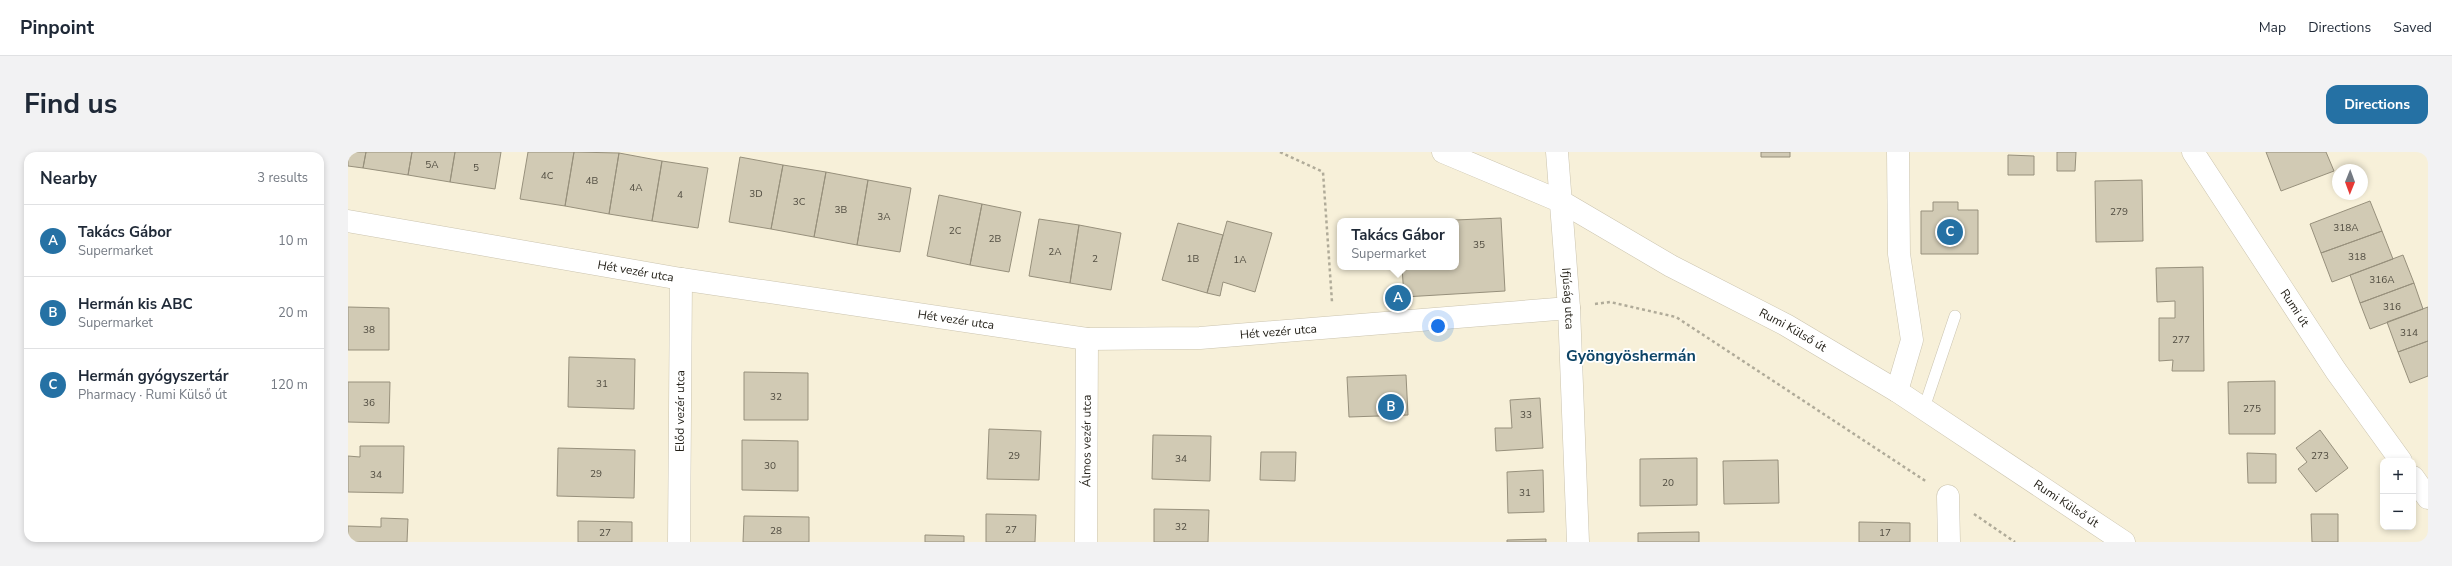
<!DOCTYPE html>
<html lang="en">
<head>
<meta charset="utf-8">
<style>
  :root { --surface:#fff; --page:#f2f2f3; --text:#1f2937; --muted:#747a83; --line:#e0e1e3; --accent:#2571a4 }
  body { margin:0; font-family:"Nunito Sans",sans-serif; background:var(--page); color:var(--text) }
  .controls { position:absolute; right:12px; bottom:12px; display:grid; overflow:hidden; border-radius:8px; box-shadow:0 2px 6px #0003 }
  .controls button { width:36px; height:36px; display:grid; place-items:center; padding:0; border:0; border-bottom:1px solid var(--line); background:var(--surface); color:var(--text); font:20px sans-serif }
  .compass { position:absolute; left:1984px; top:12px; width:36px; height:36px; border-radius:50%; background:var(--surface); box-shadow:0 2px 6px #0003; rotate:181deg }
  .you { position:absolute; left:1090px; top:174px; width:14px; height:14px; margin:-10px; border:3px solid #fff; border-radius:50%; background:#1a73e8; box-shadow:0 0 0 6px #1a73e833 }
  .badge { display:grid; place-items:center; width:26px; height:26px; border-radius:50%; background:var(--accent); color:#fff; font-size:13px; font-weight:700 }
  .pin { position:absolute; translate:-50% -50%; border:2px solid #fff; box-shadow:0 1px 4px #0006 }
  .popup { position:absolute; left:989px; top:66px; width:122px; height:52px; box-sizing:border-box; display:grid; place-content:center; border-radius:8px; background:var(--surface); filter:drop-shadow(0 1px 3px #0005); font-size:13px; white-space:nowrap; color:var(--muted) }
  .popup b { font-size:15px; color:var(--text) }
  .popup::after { content:''; position:absolute; left:50%; top:100%; margin-left:-8px; border:8px solid transparent; border-top-color:var(--surface) }
  .list { margin:0; padding:0; list-style:none }
  h2 { display:flex; justify-content:space-between; align-items:center; height:52px; margin:0; padding:0 16px; font-size:17px }
  h2 small { font-size:13px; font-weight:400; color:var(--muted) }
  .list li { display:grid; grid-template-columns:26px 1fr auto; gap:12px; align-items:center; box-sizing:border-box; height:72px; padding:0 16px; border-top:1px solid var(--line) }
  .list b { display:block; font-size:15px; white-space:nowrap }
  .list p { margin:0; font-size:13px; white-space:nowrap; color:var(--muted) }
  .list em { font-size:13px; font-style:normal; color:var(--muted) }
  .map { position:relative; flex:none; width:2080px; height:390px; overflow:hidden; border-radius:12px }
  header { display:flex; align-items:center; gap:24px; box-sizing:border-box; height:56px; padding:0 20px; background:var(--surface); border-bottom:1px solid var(--line) }
  header strong { font-size:19px }
  nav { display:flex; gap:22px; margin-inline-start:auto; font-size:14px }
  .intro { display:flex; align-items:center; justify-content:space-between; box-sizing:border-box; height:96px; padding:0 24px }
  h1 { margin:0; font-size:28px }
  .button { padding:10px 18px; border-radius:12px; background:var(--accent); color:#fff; font-size:14px; font-weight:700 }
  main { display:flex; gap:24px; padding:0 24px }
  aside { flex:1; background:var(--surface); border-radius:12px; box-shadow:0 2px 6px #0003 }
  .map>svg:first-child { display:block }
  .building { fill:#d1cab4; stroke:#97907c }
  .lines { fill:none; stroke-linecap:round; stroke-linejoin:round }
  .lane-casing { stroke:#cbc4af; stroke-width:12 }
  .street-casing { stroke:#cbc4af; stroke-width:23 }
  .secondary-casing { stroke:#cbc4af; stroke-width:23 }
  .path { stroke:#b0ab99; stroke-width:2.5; stroke-dasharray:3 3; stroke-linecap:butt }
  .lane { stroke:#fff; stroke-width:11 }
  .street { stroke:#fff; stroke-width:22 }
  .secondary { stroke:#fff; stroke-width:22 }
  .labels { text-anchor:middle; stroke-width:3.5; stroke-linejoin:round; paint-order:stroke }
  .number-label { font-size:10px; fill:#504c40 }
  .street-label { font-size:12px; fill:#25221a; stroke:#fff }
  .district-label { font-size:16px; font-weight:bold; fill:#0d4466; stroke:#fff }
</style>
</head>
<body>
<header>
<strong>Pinpoint</strong>
<nav><a>Map</a><a>Directions</a><a>Saved</a></nav>
</header>
<div class="intro"><h1>Find us</h1><a class="button">Directions</a></div>
<main>
<aside>
<h2>Nearby<small>3 results</small></h2>
<ul class="list">
<li><span class="badge">A</span><div><b>Takács Gábor</b><p>Supermarket</p></div><em>10 m</em></li>
<li><span class="badge">B</span><div><b>Hermán kis ABC</b><p>Supermarket</p></div><em>20 m</em></li>
<li><span class="badge">C</span><div><b>Hermán gyógyszertár</b><p>Pharmacy · Rumi Külső út</p></div><em>120 m</em></li>
</ul>
</aside>
<div class="map">
<svg width="2080" height="390" viewBox="0 0 2080 390">
  <rect width="100%" height="100%" fill="#f7f0d9"/>
  <path class="building" d="M 0,0 L 18,0 L 15,16 L 0,14 Z
    M 18,0 L 64,0 L 60,23 L 15,16 Z
    M 64,0 L 107,0 L 102,30 L 60,23 Z
    M 107,0 L 153,0 L 147,37 L 102,30 Z
    M 180,0 L 226,0 L 217,54 L 172,47 Z
    M 226,0 L 271,1 L 261,62 L 217,54 Z
    M 1413,0 L 1442,0 L 1442,5 L 1413,5 Z
    M 1709,0 L 1728,0 L 1727,19 L 1709,19 Z
    M 1918,0 L 1978,0 L 1986,19 L 1933,39 Z
    M 271,1 L 314,9 L 304,69 L 261,62 Z
    M 1660,3 L 1686,4 L 1686,23 L 1660,23 Z
    M 392,5 L 435,13 L 423,77 L 381,70 Z
    M 314,9 L 360,16 L 350,76 L 304,69 Z
    M 435,13 L 478,20 L 466,85 L 423,77 Z
    M 478,20 L 520,28 L 509,93 L 466,85 Z
    M 520,28 L 563,36 L 552,100 L 509,93 Z
    M 1794,28 L 1795,89 L 1748,90 L 1747,29 Z
    M 591,43 L 634,52 L 622,113 L 579,104 Z
    M 2022,49 L 2034,79 L 1973,101 L 1962,72 Z
    M 1585,50 L 1610,50 L 1610,58 L 1630,58 L 1630,102 L 1573,102 L 1573,59 L 1585,59 Z
    M 634,52 L 673,60 L 661,120 L 622,113 Z
    M 1153,66 L 1157,139 L 1056,145 L 1054,115 L 1108,115 L 1108,69 L 1085,69 Z
    M 691,67 L 731,73 L 722,131 L 681,124 Z
    M 879,69 L 924,81 L 907,140 L 875,130 L 872,144 L 859,141 Z
    M 830,71 L 875,83 L 859,141 L 814,128 Z
    M 731,73 L 773,81 L 763,138 L 722,131 Z
    M 2034,79 L 2045,107 L 1984,130 L 1973,101 Z
    M 2055,103 L 2066,131 L 2012,151 L 2002,123 Z
    M 1855,115 L 1856,219 L 1824,219 L 1825,208 L 1811,209 L 1811,166 L 1827,166 L 1827,149 L 1809,150 L 1808,116 Z
    M 2066,131 L 2075,157 L 2022,177 L 2012,151 Z
    M 0,155 L 41,156 L 41,198 L 0,198 Z
    M 2080,155 L 2080,189 L 2050,200 L 2039,170 Z
    M 2080,189 L 2080,224 L 2062,231 L 2050,200 Z
    M 221,205 L 287,207 L 286,257 L 220,255 Z
    M 396,220 L 460,221 L 460,268 L 396,268 Z
    M 1058,223 L 1060,263 L 1001,265 L 999,225 Z
    M 1927,229 L 1927,282 L 1881,282 L 1880,230 Z
    M 0,230 L 42,230 L 41,271 L 0,270 Z
    M 1192,246 L 1195,296 L 1148,299 L 1147,276 L 1164,276 L 1162,248 Z
    M 641,277 L 693,279 L 691,328 L 639,327 Z
    M 1972,278 L 2000,316 L 1968,340 L 1950,317 L 1959,310 L 1948,296 Z
    M 805,283 L 863,284 L 862,329 L 804,327 Z
    M 394,288 L 450,289 L 450,339 L 394,338 Z
    M 12,294 L 56,294 L 55,341 L 0,340 L 0,304 L 12,305 Z
    M 210,296 L 287,298 L 286,346 L 209,344 Z
    M 913,300 L 948,300 L 947,329 L 912,328 Z
    M 1899,301 L 1928,302 L 1928,331 L 1900,331 Z
    M 1349,306 L 1349,353 L 1292,354 L 1292,307 Z
    M 1430,308 L 1431,351 L 1376,352 L 1375,309 Z
    M 1195,318 L 1196,360 L 1160,361 L 1159,320 Z
    M 806,357 L 861,358 L 860,390 L 806,390 Z
    M 638,362 L 688,363 L 687,390 L 638,390 Z
    M 1963,362 L 1990,362 L 1990,390 L 1964,390 Z
    M 396,364 L 461,365 L 461,390 L 395,390 Z
    M 33,366 L 60,367 L 59,390 L 0,390 L 0,374 L 33,375 Z
    M 230,369 L 284,370 L 284,390 L 230,390 Z
    M 1511,370 L 1562,371 L 1562,390 L 1511,390 Z
    M 1351,380 L 1351,390 L 1290,390 L 1290,381 Z
    M 577,383 L 616,384 L 616,390 L 577,390 Z
    M 1198,387 L 1198,390 L 1159,390 L 1159,388 Z"/>
  <g class="lines">
    <defs>
      <path id="lane" d="M 1576,256 L 1607,164"/>
      <g id="street">
        <path id="s1" d="M 1209,0 L 1221,156 L 1230,390"/>
        <path id="s2" d="M 1845,0 L 1988,219 L 2053,309"/>
        <path id="s3" d="M 0,69 L 333,127 L 739,187 L 852,186 L 1221,156"/>
        <path d="M 1549,239 L 1564,188 L 1551,102 L 1550,0"/>
        <path d="M 2065,325 L 2080,346"/>
        <path d="M 1600,344 L 1601,390"/>
        <path id="s4" d="M 331,390 L 333,127"/>
        <path id="s5" d="M 738,390 L 739,187"/>
      </g>
      <g id="secondary">
        <path id="s6" d="M 1095,0 L 1214,50 L 1323,114 L 1438,173 L 1549,239 L 1776,390"/>
      </g>
    </defs>
    <use href="#lane" class="lane-casing"/>
    <use href="#street" class="street-casing"/>
    <use href="#secondary" class="secondary-casing"/>
    <path class="path" d="M 932,0 L 975,20 L 984,150
      M 1247,152 L 1262,150 L 1328,165 L 1579,330
      M 1626,362 L 1667,390"/>
    <use href="#lane" class="lane"/>
    <use href="#street" class="street"/>
    <use href="#secondary" class="secondary"/>
  </g>
  <g class="labels">
    <g class="number-label">
      <text x="84" y="16">5A</text>
      <text x="128" y="19">5</text>
      <text x="199" y="27">4C</text>
      <text x="244" y="32">4B</text>
      <text x="288" y="39">4A</text>
      <text x="408" y="45">3D</text>
      <text x="332" y="46">4</text>
      <text x="451" y="53">3C</text>
      <text x="493" y="61">3B</text>
      <text x="1771" y="63">279</text>
      <text x="536" y="68">3A</text>
      <text x="1998" y="79">318A</text>
      <text x="607" y="82">2C</text>
      <text x="647" y="90">2B</text>
      <text x="1131" y="96">35</text>
      <text x="707" y="103">2A</text>
      <text x="2009" y="108">318</text>
      <text x="747" y="110">2</text>
      <text x="845" y="110">1B</text>
      <text x="892" y="111">1A</text>
      <text x="2034" y="131">316A</text>
      <text x="2044" y="158">316</text>
      <text x="21" y="181">38</text>
      <text x="2061" y="184">314</text>
      <text x="1833" y="191">277</text>
      <text x="254" y="235">31</text>
      <text x="428" y="248">32</text>
      <text x="21" y="254">36</text>
      <text x="1904" y="260">275</text>
      <text x="1178" y="266">33</text>
      <text x="666" y="307">29</text>
      <text x="1972" y="307">273</text>
      <text x="833" y="310">34</text>
      <text x="422" y="317">30</text>
      <text x="248" y="325">29</text>
      <text x="28" y="326">34</text>
      <text x="1320" y="334">20</text>
      <text x="1177" y="344">31</text>
      <text x="833" y="378">32</text>
      <text x="663" y="381">27</text>
      <text x="428" y="382">28</text>
      <text x="257" y="384">27</text>
      <text x="1537" y="384">17</text>
    </g>
    <g class="street-label">
      <text dy="4" stroke="none"><textPath href="#s3" startOffset="292">Hét vezér utca</textPath></text>
      <text dy="4" stroke="none"><textPath href="#s1" startOffset="147">Ifjúság utca</textPath></text>
      <text dy="4" stroke="none"><textPath href="#s2" startOffset="186">Rumi út</textPath></text>
      <text dy="4" stroke="none"><textPath href="#s3" startOffset="616">Hét vezér utca</textPath></text>
      <text dy="4" stroke="none"><textPath href="#s6" startOffset="393">Rumi Külső út</textPath></text>
      <text dy="4" stroke="none"><textPath href="#s3" startOffset="940">Hét vezér utca</textPath></text>
      <text dy="4" stroke="none"><textPath href="#s4" startOffset="131">Előd vezér utca</textPath></text>
      <text dy="4" stroke="none"><textPath href="#s5" startOffset="101">Álmos vezér utca</textPath></text>
      <text dy="4" stroke="none"><textPath href="#s6" startOffset="717">Rumi Külső út</textPath></text>
    </g>
    <g class="district-label">
      <text x="1283" y="209">Gyöngyöshermán</text>
    </g>
  </g>
</svg>
<div class="controls">
<button>+</button>
<button>−</button>
</div>
<svg class="compass" viewBox="-18 -18 36 36"><path d="M0-13l5 13h-10z" fill="#e53935"/><path d="M0 13l5-13h-10z" fill="#747a83"/></svg>
<div class="you"></div>
<div class="pin badge" style="left:1050px;top:146px">A</div>
<div class="popup"><b>Takács Gábor</b>Supermarket</div>
<div class="pin badge" style="left:1043px;top:255px">B</div>
<div class="pin badge" style="left:1602px;top:80px">C</div>
</div>
</main>
</body>
</html>
